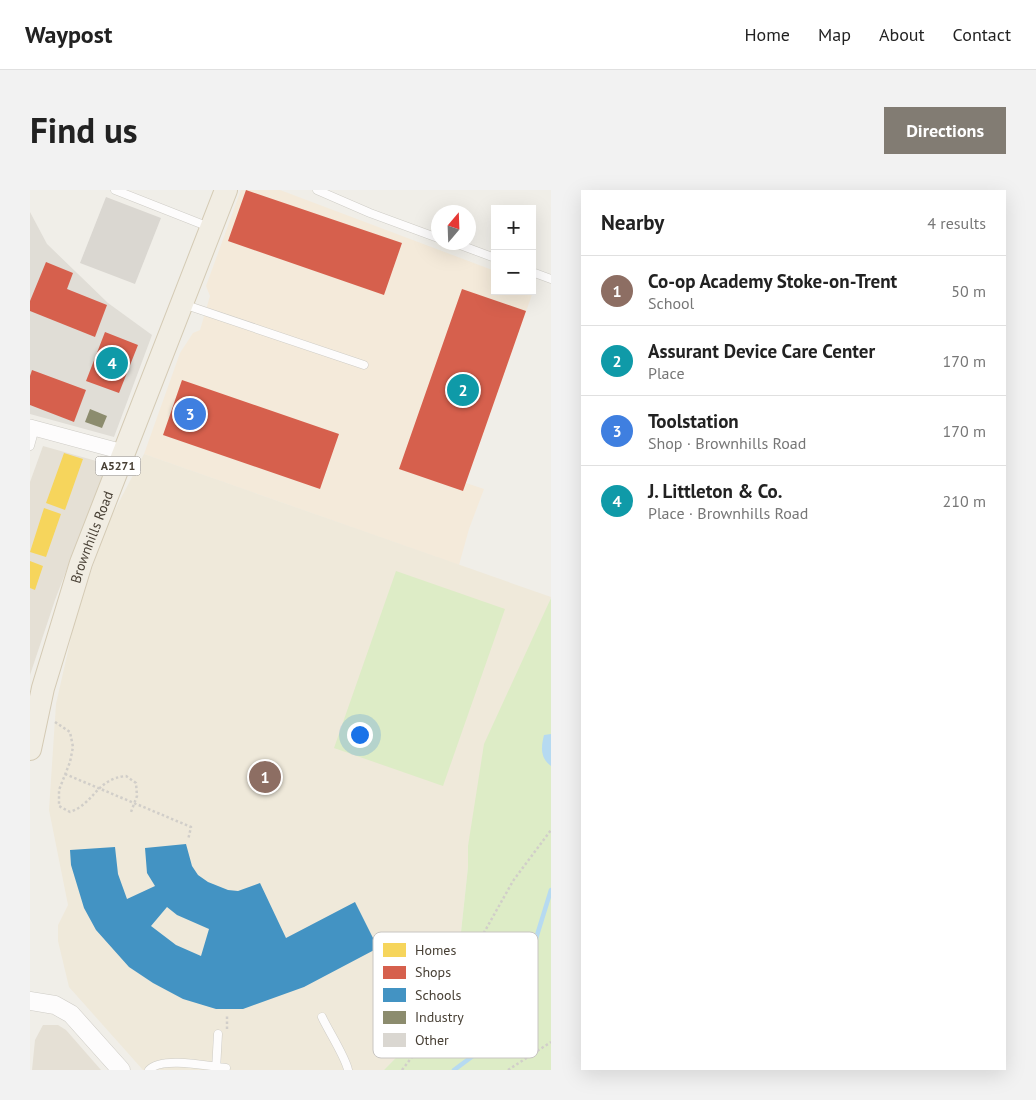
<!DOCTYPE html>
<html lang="en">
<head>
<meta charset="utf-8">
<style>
  :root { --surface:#fff; --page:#f2f2f2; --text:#222; --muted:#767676; --line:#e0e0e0; --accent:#827c73 }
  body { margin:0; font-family:"PT Sans",sans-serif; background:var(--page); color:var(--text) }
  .controls { position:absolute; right:15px; top:15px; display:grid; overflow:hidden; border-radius:0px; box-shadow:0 5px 20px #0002 }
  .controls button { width:45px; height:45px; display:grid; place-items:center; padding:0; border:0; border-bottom:1px solid var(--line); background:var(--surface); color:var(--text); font:25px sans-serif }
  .compass { position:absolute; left:401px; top:15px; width:45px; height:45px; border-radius:50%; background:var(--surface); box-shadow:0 5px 20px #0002; rotate:19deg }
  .you { position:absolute; left:329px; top:544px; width:18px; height:18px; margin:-12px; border:4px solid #fff; border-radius:50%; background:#1a73e8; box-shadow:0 0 0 8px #1a73e833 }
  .badge { display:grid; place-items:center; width:32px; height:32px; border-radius:50%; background:var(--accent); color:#fff; font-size:16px; font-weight:700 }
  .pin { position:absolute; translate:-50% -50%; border:2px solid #fff; box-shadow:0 1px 5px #0006 }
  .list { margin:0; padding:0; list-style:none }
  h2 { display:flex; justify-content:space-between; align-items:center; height:65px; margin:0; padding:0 20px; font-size:21px }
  h2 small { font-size:16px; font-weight:400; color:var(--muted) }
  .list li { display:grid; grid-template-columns:32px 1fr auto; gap:15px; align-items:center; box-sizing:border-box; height:70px; padding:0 20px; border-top:1px solid var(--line) }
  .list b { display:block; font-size:19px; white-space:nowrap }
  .list p { margin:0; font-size:16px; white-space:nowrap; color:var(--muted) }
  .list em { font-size:16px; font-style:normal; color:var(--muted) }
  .map { position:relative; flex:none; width:521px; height:880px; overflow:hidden; border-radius:0px }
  header { display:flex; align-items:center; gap:30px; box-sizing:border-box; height:70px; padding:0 25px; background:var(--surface); border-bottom:1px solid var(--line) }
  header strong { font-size:24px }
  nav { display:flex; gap:28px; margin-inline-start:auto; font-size:18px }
  .intro { display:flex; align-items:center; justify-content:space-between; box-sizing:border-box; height:120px; padding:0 30px }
  h1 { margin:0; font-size:35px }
  .button { padding:12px 22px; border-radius:0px; background:var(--accent); color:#fff; font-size:18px; font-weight:700 }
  main { display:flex; gap:30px; padding:0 30px }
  aside { flex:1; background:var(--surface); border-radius:0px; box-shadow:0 5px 20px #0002 }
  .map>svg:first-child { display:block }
  .residential { fill:#e5e0d5 }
  .commercial { fill:#f4eada }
  .industrial { fill:#e0ddd6 }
  .education { fill:#efe9da }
  .green { fill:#ddecc6 }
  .water { fill:#b6daf1 }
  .homes { fill:#f6d55c }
  .shops { fill:#d6604d }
  .schools { fill:#4393c3; fill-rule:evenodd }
  .industry { fill:#8c8c6e }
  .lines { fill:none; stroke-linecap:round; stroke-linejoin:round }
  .stream { stroke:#b6daf1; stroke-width:4.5 }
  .building { fill:#dad7d1 }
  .service-casing { stroke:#ceccc6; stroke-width:9 }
  .minor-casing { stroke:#ceccc6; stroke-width:16 }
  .tertiary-casing { stroke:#ceccc6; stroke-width:19 }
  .primary-casing { stroke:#d4cab4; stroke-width:24 }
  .path { stroke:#d1cec9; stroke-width:2.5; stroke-dasharray:2.5 2.5; stroke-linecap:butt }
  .service { stroke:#fdfcfc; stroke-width:8 }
  .minor { stroke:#fdfcfc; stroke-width:15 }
  .tertiary { stroke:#fdfcfc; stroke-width:18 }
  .primary { stroke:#f1ede3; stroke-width:22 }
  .labels { text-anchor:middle; stroke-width:5; stroke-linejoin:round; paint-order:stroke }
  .shield { fill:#fff; stroke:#7e7971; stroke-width:1 }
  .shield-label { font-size:12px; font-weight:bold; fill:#473f34 }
  .street-label { font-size:14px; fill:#473f34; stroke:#fff }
  .key { fill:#fff; stroke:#c8c5c2; stroke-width:1 }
  .key-label { font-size:14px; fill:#473f34 }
</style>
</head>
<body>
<header>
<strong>Waypost</strong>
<nav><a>Home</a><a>Map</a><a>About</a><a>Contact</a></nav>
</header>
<div class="intro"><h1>Find us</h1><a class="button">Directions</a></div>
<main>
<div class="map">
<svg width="521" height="880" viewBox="0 0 521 880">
  <rect width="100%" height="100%" fill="#f0eee8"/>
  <path class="residential" d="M 13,256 L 77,274 L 25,410 L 0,485 L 0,292 Z
    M 13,835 L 28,835 L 36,840 L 71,880 L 2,880 L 5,850 Z"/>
  <path class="commercial" d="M 211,0 L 250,0 L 465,81 L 465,101 L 502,101 L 502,95 L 505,96 L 436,293 L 454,299 L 439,339 L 429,375 L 114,264 L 150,163 L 163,143 L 170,140 L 180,106 L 176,96 Z"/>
  <path class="industrial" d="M 0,22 L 17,54 L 78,113 L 122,145 L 84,247 L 0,224 Z"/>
  <path class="education" d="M 114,264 L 521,407 L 438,656 L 438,677 L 428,770 L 417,803 L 396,837 L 354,880 L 113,880 L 39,797 L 28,751 L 28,735 L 38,715 L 19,620 L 26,514 L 45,430 L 76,337 Z"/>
  <path class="green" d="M 366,381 L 475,419 L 413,596 L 304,558 Z
    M 521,408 L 521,880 L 354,880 L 396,837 L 417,803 L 428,770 L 438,677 L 438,656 L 454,554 Z"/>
  <path class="water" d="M 521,544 L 521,576 C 510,568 511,557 514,545 Z"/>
  <path class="homes" d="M 34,263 L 53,269 L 35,320 L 16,313 Z
    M 14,318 L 31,324 L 16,367 L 0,362 Z
    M 0,371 L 13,376 L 5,400 L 0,398 Z"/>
  <path class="shops" d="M 216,0 L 372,53 L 354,105 L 198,51 Z
    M 16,72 L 43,83 L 37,99 L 77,115 L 65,147 L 0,121 L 0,111 Z
    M 432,99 L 496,121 L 433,301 L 369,279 Z
    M 75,142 L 108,155 L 89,203 L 56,191 Z
    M 2,180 L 56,200 L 44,232 L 0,215 L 0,186 Z
    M 152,190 L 309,244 L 290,299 L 133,245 Z"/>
  <path class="schools" d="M 156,654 L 162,676 L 168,685 L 178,692 L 198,700 L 208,701 L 230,693 L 256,748 L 325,712 L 348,758 L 274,797 L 213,819 L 186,819 L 153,809 L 123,793 L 99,777 L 66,740 L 54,718 L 41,675 L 40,660 L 85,657 L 88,684 L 97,709 L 125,696 L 117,683 L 115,658 ZM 137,717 L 147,725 L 179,739 L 171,766 L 146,755 L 121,736 Z"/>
  <path class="industry" d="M 60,219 L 77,226 L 72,238 L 55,232 Z"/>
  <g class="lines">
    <path class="stream" d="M 424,880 L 475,842 L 474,830 L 483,823 L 521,700"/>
  </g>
  <path class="building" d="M 76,7 L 131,28 L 105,94 L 50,73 Z"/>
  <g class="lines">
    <defs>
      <path id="service" d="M 85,0 L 179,37
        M 287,0 L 340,23 L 408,48
        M 422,52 L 465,68
        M 502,82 L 521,89
        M 153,114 L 334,175
        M 0,256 L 5,238
        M 292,827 C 298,840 316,868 318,880
        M 119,880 C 131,866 178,876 196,878
        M 186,880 L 188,844"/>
      <path id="minor" d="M 0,237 L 93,262"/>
      <path id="tertiary" d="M 0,811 L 25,815 L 41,824 L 91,880"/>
      <g id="primary">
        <path id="s1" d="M 0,559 L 13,498 L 51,373 L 196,0"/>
      </g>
    </defs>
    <use href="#service" class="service-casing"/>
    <use href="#minor" class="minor-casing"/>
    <use href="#tertiary" class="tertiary-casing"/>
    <use href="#primary" class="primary-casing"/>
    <path class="path" d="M 25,532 L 40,542 L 43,557 L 40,572 L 29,600 L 29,616 L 40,622 C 65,613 66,589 96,586 L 106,593 L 107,606 L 101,622
      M 35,584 L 161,637 L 158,650
      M 197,839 L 197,824
      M 372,880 L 406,836 L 438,771 L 483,691 L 521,640
      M 478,880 L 521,852"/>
    <use href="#service" class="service"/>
    <use href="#minor" class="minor"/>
    <use href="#tertiary" class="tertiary"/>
    <use href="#primary" class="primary"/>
  </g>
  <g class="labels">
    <rect class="shield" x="65.5" y="266.5" width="45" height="19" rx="4"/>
    <g class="shield-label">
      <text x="88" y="280">A5271</text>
    </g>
    <g class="street-label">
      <text dy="5" stroke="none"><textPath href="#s1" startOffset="221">Brownhills Road</textPath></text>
    </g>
  </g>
  <rect x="343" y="742" width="165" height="126" rx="8" class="key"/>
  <rect x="353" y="753" width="23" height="14" fill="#f6d55c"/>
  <rect x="353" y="776" width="23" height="13" fill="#d6604d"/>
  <rect x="353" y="798" width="23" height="14" fill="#4393c3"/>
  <rect x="353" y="821" width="23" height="13" fill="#8c8c6e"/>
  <rect x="353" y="843" width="23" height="14" fill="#dad7d1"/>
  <g class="key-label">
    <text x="385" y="765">Homes</text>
    <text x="385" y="787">Shops</text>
    <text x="385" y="810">Schools</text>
    <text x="385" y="832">Industry</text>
    <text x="385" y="855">Other</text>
  </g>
</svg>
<div class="controls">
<button>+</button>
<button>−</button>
</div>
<svg class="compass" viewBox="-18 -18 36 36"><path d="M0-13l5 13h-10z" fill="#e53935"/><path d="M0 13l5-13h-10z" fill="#767676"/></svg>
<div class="you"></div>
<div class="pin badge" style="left:235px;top:587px;background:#8d6e63">1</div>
<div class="pin badge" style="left:433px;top:200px;background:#0f9aa8">2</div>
<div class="pin badge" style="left:160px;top:224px;background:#3f7fe0">3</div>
<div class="pin badge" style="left:82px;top:173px;background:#0f9aa8">4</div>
</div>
<aside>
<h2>Nearby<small>4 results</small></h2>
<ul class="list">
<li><span class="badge" style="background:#8d6e63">1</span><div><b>Co-op Academy Stoke-on-Trent</b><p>School</p></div><em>50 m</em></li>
<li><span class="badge" style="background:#0f9aa8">2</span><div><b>Assurant Device Care Center</b><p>Place</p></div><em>170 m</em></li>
<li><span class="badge" style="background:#3f7fe0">3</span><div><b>Toolstation</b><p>Shop · Brownhills Road</p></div><em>170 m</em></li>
<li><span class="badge" style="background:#0f9aa8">4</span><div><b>J. Littleton &amp; Co.</b><p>Place · Brownhills Road</p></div><em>210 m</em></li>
</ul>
</aside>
</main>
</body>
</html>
